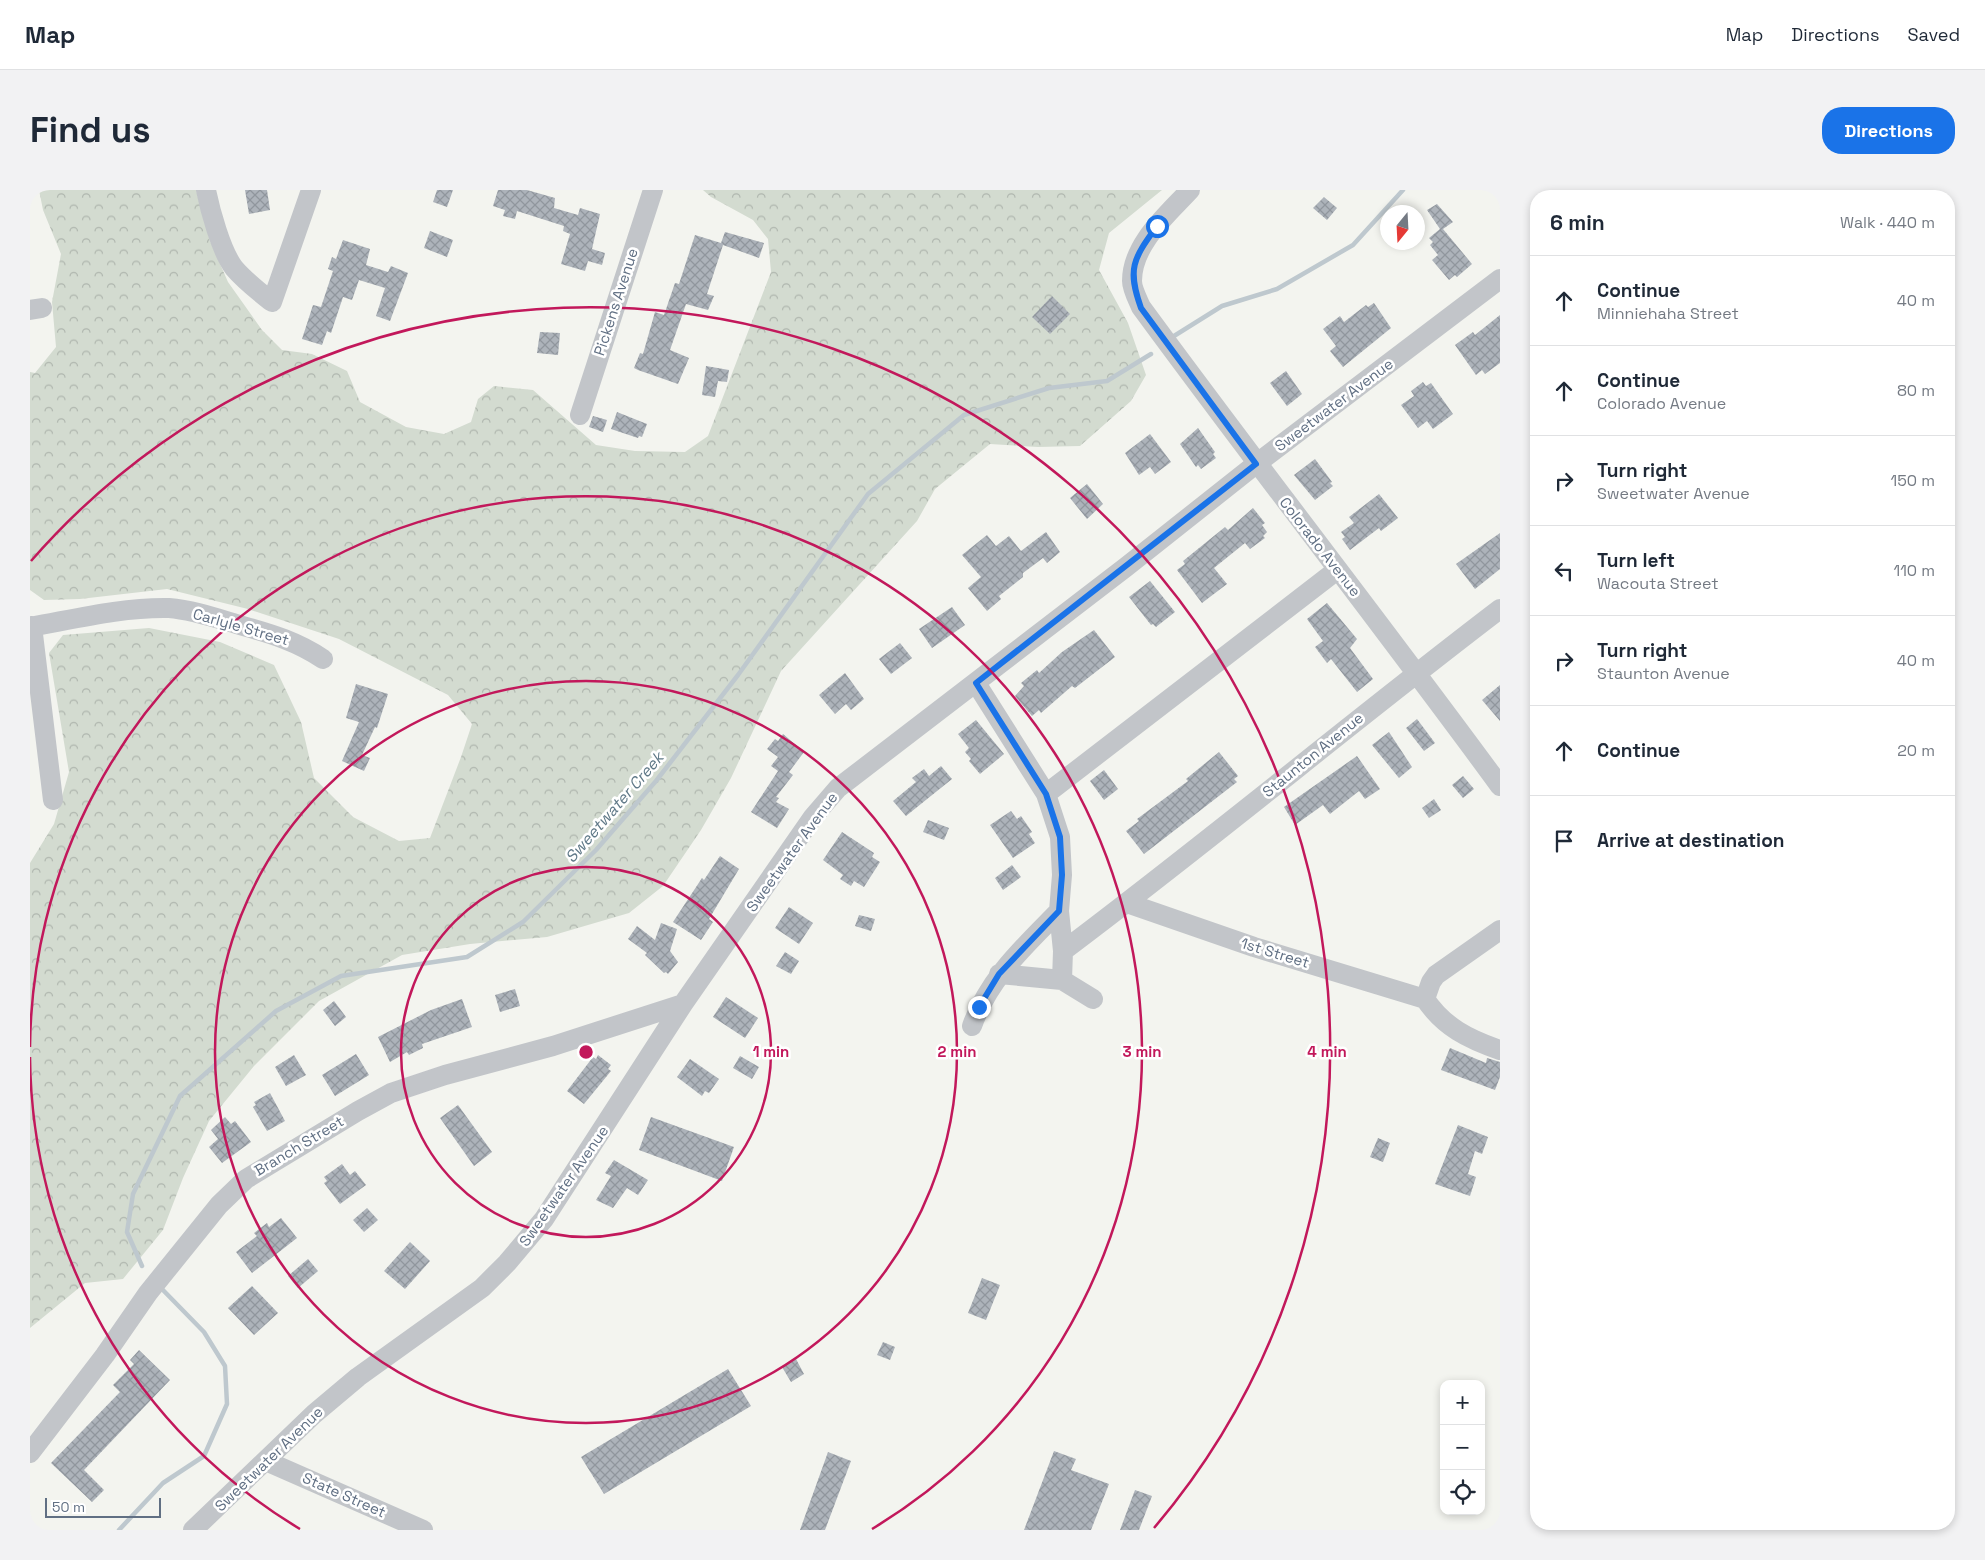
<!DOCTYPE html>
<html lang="en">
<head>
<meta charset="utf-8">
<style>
  :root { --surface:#fff; --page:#f2f2f3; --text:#1f2937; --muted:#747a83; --line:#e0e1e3; --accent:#1a73e8 }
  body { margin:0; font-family:"Space Grotesk",sans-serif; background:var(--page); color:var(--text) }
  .controls { position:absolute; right:15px; bottom:15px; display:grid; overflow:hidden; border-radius:10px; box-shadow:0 2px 8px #0003 }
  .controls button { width:45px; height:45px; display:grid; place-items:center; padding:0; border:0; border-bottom:1px solid var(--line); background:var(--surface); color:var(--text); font:25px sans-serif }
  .compass { position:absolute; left:1350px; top:15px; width:45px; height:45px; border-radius:50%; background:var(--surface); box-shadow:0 2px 8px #0003; rotate:198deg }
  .scale { position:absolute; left:15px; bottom:12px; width:116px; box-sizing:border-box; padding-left:5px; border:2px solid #606f83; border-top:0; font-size:14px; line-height:18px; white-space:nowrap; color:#606f83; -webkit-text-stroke:4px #fff; paint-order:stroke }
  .stop { position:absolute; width:15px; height:15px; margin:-11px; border:4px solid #1a73e8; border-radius:50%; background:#fff }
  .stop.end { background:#1a73e8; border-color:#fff; box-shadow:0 1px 5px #0008 }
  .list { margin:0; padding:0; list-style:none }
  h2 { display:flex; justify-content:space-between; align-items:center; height:65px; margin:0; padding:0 20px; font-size:21px }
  h2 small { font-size:16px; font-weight:400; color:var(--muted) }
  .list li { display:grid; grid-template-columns:32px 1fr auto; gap:15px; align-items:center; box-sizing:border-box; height:90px; padding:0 20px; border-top:1px solid var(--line) }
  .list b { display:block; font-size:19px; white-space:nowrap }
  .list p { margin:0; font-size:16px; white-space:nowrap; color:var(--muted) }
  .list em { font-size:16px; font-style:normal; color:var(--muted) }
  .icon { flex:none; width:28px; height:28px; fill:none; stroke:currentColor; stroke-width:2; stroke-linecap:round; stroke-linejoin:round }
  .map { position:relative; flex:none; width:1470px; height:1340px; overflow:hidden; border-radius:20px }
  header { display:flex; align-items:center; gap:30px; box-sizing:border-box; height:70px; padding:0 25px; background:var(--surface); border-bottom:1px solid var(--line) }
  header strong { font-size:24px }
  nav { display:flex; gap:28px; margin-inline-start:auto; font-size:18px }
  .intro { display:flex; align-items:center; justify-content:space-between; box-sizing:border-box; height:120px; padding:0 30px }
  h1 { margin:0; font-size:35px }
  .button { padding:12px 22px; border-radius:20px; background:var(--accent); color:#fff; font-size:18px; font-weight:700 }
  main { display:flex; gap:30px; padding:0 30px }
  aside { flex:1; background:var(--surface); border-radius:20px; box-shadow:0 2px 8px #0003 }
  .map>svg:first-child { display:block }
  .forest { fill:url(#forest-crowns) }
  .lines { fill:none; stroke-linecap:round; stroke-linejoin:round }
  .stream { stroke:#bec8ce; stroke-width:4.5 }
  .building { fill:url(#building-cross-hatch) }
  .minor { stroke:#c2c5c9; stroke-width:20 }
  .route { stroke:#1a73e8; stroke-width:6 }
  .ring { fill:none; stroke:#c2185b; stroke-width:2.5 }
  .labels { text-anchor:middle; stroke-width:5; stroke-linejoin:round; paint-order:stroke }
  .street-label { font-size:15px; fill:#606f83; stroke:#fff }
  .water-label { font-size:16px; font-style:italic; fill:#607988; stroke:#fff }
  .centre { fill:#c2185b; stroke:#fff; stroke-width:2.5 }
  .ring-label { font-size:15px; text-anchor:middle; font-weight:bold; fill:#c2185b; stroke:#fff; stroke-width:5; stroke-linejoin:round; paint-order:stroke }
</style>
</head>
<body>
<header>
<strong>Map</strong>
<nav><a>Map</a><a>Directions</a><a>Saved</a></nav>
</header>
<div class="intro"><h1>Find us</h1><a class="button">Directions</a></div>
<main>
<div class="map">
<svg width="1470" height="1340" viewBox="0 0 1470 1340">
  <defs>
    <pattern id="forest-crowns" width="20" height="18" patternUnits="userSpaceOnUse" patternTransform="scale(1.25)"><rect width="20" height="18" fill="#d3dbd0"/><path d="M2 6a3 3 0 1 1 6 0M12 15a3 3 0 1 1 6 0" fill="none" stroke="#afb6ae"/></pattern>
    <pattern id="building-cross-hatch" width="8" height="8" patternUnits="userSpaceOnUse" patternTransform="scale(1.25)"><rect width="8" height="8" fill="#adb3ba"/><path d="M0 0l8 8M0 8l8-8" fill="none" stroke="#90969d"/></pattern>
  </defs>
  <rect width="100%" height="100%" fill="#f3f4ef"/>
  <path class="forest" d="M 9,0 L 166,0 L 180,51 L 198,92 L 232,140 L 252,160 L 282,164 L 317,181 L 330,212 L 376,237 L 414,244 L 441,232 L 448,209 L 464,196 L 503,200 L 566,255 L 605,261 L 655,262 L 678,246 L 741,82 L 738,49 L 723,30 L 681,7 L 673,0 L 1132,0 L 1079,43 L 1069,80 L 1098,133 L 1116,185 L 1101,211 L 1050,256 L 1008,257 L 960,254 L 905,299 L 887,331 L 751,481 L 701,588 L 671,640 L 633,696 L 599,723 L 517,747 L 440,754 L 372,765 L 289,811 L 224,876 L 179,931 L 153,988 L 133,1040 L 93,1089 L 55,1093 L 0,1138 L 0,673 L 24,634 L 39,582 L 19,463 L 33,445 L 119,438 L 190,452 L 244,475 L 271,532 L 284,588 L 323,627 L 369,651 L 400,648 L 431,567 L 442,534 L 418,505 L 309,449 L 218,419 L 137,399 L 50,409 L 14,410 L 0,400 L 0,182 L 5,183 L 26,157 L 22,112 L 31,64 L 13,20 Z"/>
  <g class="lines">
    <path class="stream" d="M 1144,146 L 1192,116 L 1247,99 L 1323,55 L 1373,0
      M 112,1076 L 97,1042 L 103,1004 L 150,906 L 246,821 L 311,786 L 437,767 L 493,732 L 566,660 L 626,591 L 708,485 L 838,304 L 934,225 L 1019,198 L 1077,191 L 1121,164
      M 89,1340 L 133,1293 L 174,1266 L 197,1214 L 195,1176 L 174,1142 L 130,1097"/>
  </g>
  <path class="building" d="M 215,0 L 237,0 L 240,20 L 219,24 Z
    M 407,0 L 423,0 L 417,17 L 403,12 Z
    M 468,0 L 497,0 L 525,8 L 524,18 L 548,25 L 550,18 L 570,24 L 562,59 L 575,63 L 572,75 L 558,71 L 555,81 L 531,74 L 540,44 L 533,41 L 534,36 L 487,21 L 485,29 L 473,26 L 475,20 L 463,16 Z
    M 1294,7 L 1307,18 L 1297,30 L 1283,18 Z
    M 1407,14 L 1423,32 L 1413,39 L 1442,74 L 1427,87 L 1425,85 L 1419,90 L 1402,70 L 1408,65 L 1400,55 L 1403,52 L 1399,48 L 1410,39 L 1397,20 Z
    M 400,41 L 423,50 L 417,67 L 394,58 Z
    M 695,42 L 734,53 L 729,68 L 693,55 L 677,104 L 684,106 L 678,120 L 656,114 L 640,160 L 659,168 L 648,194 L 608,180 L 604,178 L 610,163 L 613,164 L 625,122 L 634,125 L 645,93 L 649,94 L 665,45 L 691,53 Z
    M 313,50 L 340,59 L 336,75 L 358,82 L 361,76 L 378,83 L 360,131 L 346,126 L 355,98 L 329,90 L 322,110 L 313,107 L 301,143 L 297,141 L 292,155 L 272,149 L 283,115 L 291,117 L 303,81 L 298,79 L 302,67 L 306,69 Z
    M 1022,106 L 1040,124 L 1020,144 L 1002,127 Z
    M 1344,113 L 1361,138 L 1313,177 L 1300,161 L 1306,156 L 1293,139 L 1310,126 L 1314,132 L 1336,115 L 1338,117 Z
    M 1470,125 L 1470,173 L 1455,184 L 1452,180 L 1446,185 L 1425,155 L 1443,142 L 1445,145 Z
    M 510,142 L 530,143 L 528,165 L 507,163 Z
    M 676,176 L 699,180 L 697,192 L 688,191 L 685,207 L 672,205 Z
    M 1256,181 L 1272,204 L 1257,216 L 1240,193 Z
    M 1393,192 L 1396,196 L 1401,193 L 1423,224 L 1403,239 L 1397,231 L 1388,238 L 1371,215 L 1384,206 L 1381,201 Z
    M 587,222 L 617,234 L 612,247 L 609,246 L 608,248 L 581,239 Z
    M 563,226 L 577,230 L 573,242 L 559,237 Z
    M 1168,238 L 1185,262 L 1183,264 L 1186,268 L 1171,279 L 1168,275 L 1166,277 L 1150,254 Z
    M 1120,244 L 1141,272 L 1125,284 L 1120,277 L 1109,285 L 1095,263 Z
    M 1285,269 L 1302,292 L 1300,293 L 1303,296 L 1285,310 L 1264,285 Z
    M 1057,294 L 1073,314 L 1057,329 L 1040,308 Z
    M 1349,304 L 1368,328 L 1351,341 L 1349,338 L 1320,360 L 1312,349 L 1315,347 L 1311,342 L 1324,333 L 1319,327 Z
    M 1223,318 L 1235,333 L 1232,335 L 1237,342 L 1233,346 L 1235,348 L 1220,359 L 1215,353 L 1184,378 L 1197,394 L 1172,413 L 1147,380 L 1155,374 L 1153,371 L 1195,337 L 1198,340 Z
    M 1016,342 L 1030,362 L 1017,373 L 1013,368 L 993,383 L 993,387 L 969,406 L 971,409 L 957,421 L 938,398 L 951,387 L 932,365 L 957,345 L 966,356 L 979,346 L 991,361 Z
    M 1470,343 L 1470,379 L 1445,399 L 1426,374 Z
    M 1120,391 L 1145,422 L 1126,437 L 1123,434 L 1121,435 L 1099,407 Z
    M 1297,413 L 1327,449 L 1320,458 L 1343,489 L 1327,502 L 1301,469 L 1297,473 L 1285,457 L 1293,451 L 1277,429 Z
    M 922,417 L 935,435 L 902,458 L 889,439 Z
    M 1064,440 L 1085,467 L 1045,498 L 1042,496 L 1011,523 L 1009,520 L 1002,526 L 985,506 L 994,496 L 991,493 L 1007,480 L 1009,483 L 1032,462 Z
    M 870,453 L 882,468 L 861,484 L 849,469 Z
    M 815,483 L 834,509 L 821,520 L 816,514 L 805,524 L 789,505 Z
    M 326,494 L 358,504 L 347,538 L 345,537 L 332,565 L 340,568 L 334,581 L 312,571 L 329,532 L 316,528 Z
    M 1470,495 L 1470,531 L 1452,510 Z
    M 1387,529 L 1405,553 L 1394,561 L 1376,538 Z
    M 946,530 L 974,564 L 950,584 L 939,571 L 941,569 L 935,562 L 939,558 L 928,544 Z
    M 1359,542 L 1382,577 L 1369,588 L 1342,555 Z
    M 753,544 L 774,562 L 759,582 L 763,585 L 746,607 L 749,608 L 746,612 L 759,619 L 747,638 L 721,622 L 748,581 L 741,576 L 748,567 L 737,559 L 745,549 L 748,551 Z
    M 1189,562 L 1208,586 L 1204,589 L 1207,592 L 1114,664 L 1096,641 L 1109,631 L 1107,629 L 1158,591 L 1156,589 Z
    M 1327,566 L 1350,599 L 1335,609 L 1329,601 L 1300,624 L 1293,615 L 1265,635 L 1254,617 Z
    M 911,576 L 922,589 L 876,626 L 863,611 L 886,592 L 882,588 L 894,579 L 899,586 Z
    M 1074,580 L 1088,599 L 1074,610 L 1060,591 Z
    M 1433,586 L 1444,599 L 1433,608 L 1422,595 Z
    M 1404,609 L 1411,620 L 1399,628 L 1392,618 Z
    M 981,621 L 987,629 L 991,626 L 1002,642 L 999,644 L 1005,653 L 983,668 L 960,635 Z
    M 898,630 L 919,638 L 914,650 L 893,642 Z
    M 812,642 L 844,663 L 842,667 L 850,672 L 834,697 L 824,691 L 821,696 L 810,689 L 813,685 L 793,670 Z
    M 690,666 L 709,679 L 679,729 L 683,732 L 671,750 L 643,732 L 672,688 L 674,690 Z
    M 982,675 L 991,687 L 973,700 L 965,688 Z
    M 759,717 L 783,733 L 769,754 L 745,738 Z
    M 829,725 L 845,729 L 841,741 L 825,736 Z
    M 631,733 L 647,739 L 640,761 L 648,772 L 638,784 L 636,782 L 634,783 L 615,765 L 617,763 L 598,749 L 607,736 L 625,750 Z
    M 755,762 L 769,771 L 761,784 L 746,776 Z
    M 485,799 L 490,816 L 470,822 L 465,805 Z
    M 696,807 L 728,828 L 715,848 L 683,827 Z
    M 432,809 L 442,837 L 392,854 L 393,858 L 379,865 L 377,862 L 360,872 L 348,847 L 401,820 Z
    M 304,811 L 316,827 L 305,836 L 293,820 Z
    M 1420,858 L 1456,873 L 1457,868 L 1470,872 L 1470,887 L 1465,900 L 1411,880 Z
    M 326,864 L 339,885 L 305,906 L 292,885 Z
    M 264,865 L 276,885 L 256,896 L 245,877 Z
    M 568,865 L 581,875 L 578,879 L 581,881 L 554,914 L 537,901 L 563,867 L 566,869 Z
    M 710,866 L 729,877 L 722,889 L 703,878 Z
    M 660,869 L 689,889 L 679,903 L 675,901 L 672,906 L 647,887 Z
    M 240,903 L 255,931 L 237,941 L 223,917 L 226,915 L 224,912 Z
    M 428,915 L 462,962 L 444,976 L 410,928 Z
    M 195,927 L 201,934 L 205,931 L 221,952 L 192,973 L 179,957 L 188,949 L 181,940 Z
    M 621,927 L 704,957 L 692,991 L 609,960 Z
    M 1428,935 L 1458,947 L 1452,964 L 1445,961 L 1438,984 L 1446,987 L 1440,1006 L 1405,994 Z
    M 1348,948 L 1360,953 L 1353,972 L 1340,967 Z
    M 584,970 L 618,990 L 608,1005 L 597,998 L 583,1018 L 566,1010 L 581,986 L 575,983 Z
    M 312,974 L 320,985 L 325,981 L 336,995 L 310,1014 L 294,993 L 297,991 L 294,987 Z
    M 337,1018 L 348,1030 L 334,1042 L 323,1030 Z
    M 251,1028 L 267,1048 L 222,1083 L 206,1062 L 227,1046 L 224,1043 L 237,1033 L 239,1037 Z
    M 380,1052 L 400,1071 L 375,1099 L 354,1081 Z
    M 278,1069 L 288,1081 L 268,1098 L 258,1086 Z
    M 952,1088 L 970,1095 L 956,1130 L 938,1123 Z
    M 222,1096 L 248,1123 L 224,1145 L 198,1118 Z
    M 853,1152 L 865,1157 L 860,1170 L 847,1165 Z
    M 109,1160 L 140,1190 L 54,1280 L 74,1300 L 62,1312 L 21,1273 L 90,1202 L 83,1195 L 104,1174 L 100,1170 Z
    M 766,1169 L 774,1184 L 761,1192 L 752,1177 Z
    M 698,1179 L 721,1216 L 574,1304 L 551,1267 Z
    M 1024,1261 L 1046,1269 L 1041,1280 L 1079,1294 L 1061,1340 L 994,1340 Z
    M 798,1262 L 821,1271 L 795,1340 L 770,1340 Z
    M 1105,1300 L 1122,1306 L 1109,1340 L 1090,1340 Z"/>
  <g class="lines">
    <path class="minor" d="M 176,0 C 180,20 191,61 204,78 C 215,91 228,101 242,112 L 281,0
      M 1160,0 C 1137,25 1102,54 1102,91 C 1102,99 1108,110 1111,117 C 1229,278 1352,435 1470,596
      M 0,120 L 12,118
      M 550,225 L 623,0
      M 2,436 L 23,610
      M 0,437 C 45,429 92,417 139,418 C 164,420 189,429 213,436 C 242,444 268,452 293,469
      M 946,493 L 1016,604 L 1030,647 L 1032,685 L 1029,721 L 1033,761 L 1032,790 L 1063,809
      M 1016,604 L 1307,380
      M 1097,713 L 1224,757 L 1395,809
      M 1033,761 C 1181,650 1323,531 1470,419
      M 969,784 L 1032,790
      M 1395,809 L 1401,792 L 1406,785 L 1470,740
      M 1395,809 C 1414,837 1438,849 1470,860
      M 942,836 C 959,788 994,757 1029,721
      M 0,1263 L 75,1165 L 118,1103 L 189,1015 L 216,989 L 328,921 L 361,903 L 415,885 L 523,856 L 653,814
      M 236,1271 L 393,1340
      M 163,1340 L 284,1224 L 328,1187 L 452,1098 L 477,1073 L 514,1029 L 653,814 L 783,627 L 808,598 L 1096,377 L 1226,274 L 1470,89"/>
  </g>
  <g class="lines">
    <path class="route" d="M 949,817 L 969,784 L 1029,721 L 1032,685 L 1030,647 L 1016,604 L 946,493 L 1226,274 L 1111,118 C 1097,79 1103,69 1127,36"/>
  </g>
  <g class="ring">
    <circle cx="556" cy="862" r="185"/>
    <circle cx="556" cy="862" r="371"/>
    <path d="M270 1339A556 556 0 0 1 0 867M0 857A556 556 0 1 1 842 1339"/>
    <path d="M1 371A741 741 0 0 1 1124 1338"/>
  </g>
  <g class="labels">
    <g class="street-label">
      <text transform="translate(586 112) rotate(-72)" y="5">Pickens Avenue</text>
      <text transform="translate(1304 215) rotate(-37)" y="5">Sweetwater Avenue</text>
      <text transform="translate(1290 357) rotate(52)" y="5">Colorado Avenue</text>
      <text transform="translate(211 437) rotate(16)" y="5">Carlyle Street</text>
      <text transform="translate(1283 565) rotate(-39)" y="5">Staunton Avenue</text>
      <text transform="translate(762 662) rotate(-54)" y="5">Sweetwater Avenue</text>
      <text transform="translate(1245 763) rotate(17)" y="5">1st Street</text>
      <text transform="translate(269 956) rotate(-31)" y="5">Branch Street</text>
      <text transform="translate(534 996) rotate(-55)" y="5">Sweetwater Avenue</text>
      <text transform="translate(239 1269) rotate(-44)" y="5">Sweetwater Avenue</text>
      <text transform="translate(314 1305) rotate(24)" y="5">State Street</text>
    </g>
    <g class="water-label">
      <text transform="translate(584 617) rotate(-49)" y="6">Sweetwater Creek</text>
    </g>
  </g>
  <circle cx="556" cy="862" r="8" class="centre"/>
  <g class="ring-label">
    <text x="741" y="867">1 min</text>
    <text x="927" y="867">2 min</text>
    <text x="1112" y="867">3 min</text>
    <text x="1297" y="867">4 min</text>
  </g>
</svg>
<div class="controls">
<button>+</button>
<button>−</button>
<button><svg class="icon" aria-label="locate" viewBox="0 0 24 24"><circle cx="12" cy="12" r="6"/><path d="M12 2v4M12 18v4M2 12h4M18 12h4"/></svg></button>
</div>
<svg class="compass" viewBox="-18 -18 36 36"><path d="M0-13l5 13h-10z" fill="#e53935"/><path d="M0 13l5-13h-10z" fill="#747a83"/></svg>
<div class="scale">50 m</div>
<div class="stop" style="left:1127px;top:36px"></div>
<div class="stop end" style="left:949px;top:817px"></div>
</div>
<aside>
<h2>6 min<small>Walk · 440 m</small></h2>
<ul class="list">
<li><svg class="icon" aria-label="ahead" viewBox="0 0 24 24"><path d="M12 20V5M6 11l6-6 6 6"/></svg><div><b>Continue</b><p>Minniehaha Street</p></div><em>40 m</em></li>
<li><svg class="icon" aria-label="ahead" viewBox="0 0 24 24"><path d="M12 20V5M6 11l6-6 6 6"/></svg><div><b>Continue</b><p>Colorado Avenue</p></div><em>80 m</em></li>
<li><svg class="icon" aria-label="right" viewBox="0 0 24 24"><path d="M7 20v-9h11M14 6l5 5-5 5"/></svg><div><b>Turn right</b><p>Sweetwater Avenue</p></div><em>150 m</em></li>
<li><svg class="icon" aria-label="left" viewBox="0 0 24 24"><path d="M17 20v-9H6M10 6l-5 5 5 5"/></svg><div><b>Turn left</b><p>Wacouta Street</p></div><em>110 m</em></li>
<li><svg class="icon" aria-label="right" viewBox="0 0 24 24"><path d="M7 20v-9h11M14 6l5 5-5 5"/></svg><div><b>Turn right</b><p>Staunton Avenue</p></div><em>40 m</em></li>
<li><svg class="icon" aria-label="ahead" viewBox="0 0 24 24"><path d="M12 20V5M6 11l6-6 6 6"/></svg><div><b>Continue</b></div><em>20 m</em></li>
<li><svg class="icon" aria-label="arrive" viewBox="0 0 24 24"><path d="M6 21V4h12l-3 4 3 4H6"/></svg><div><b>Arrive at destination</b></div></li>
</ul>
</aside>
</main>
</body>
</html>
